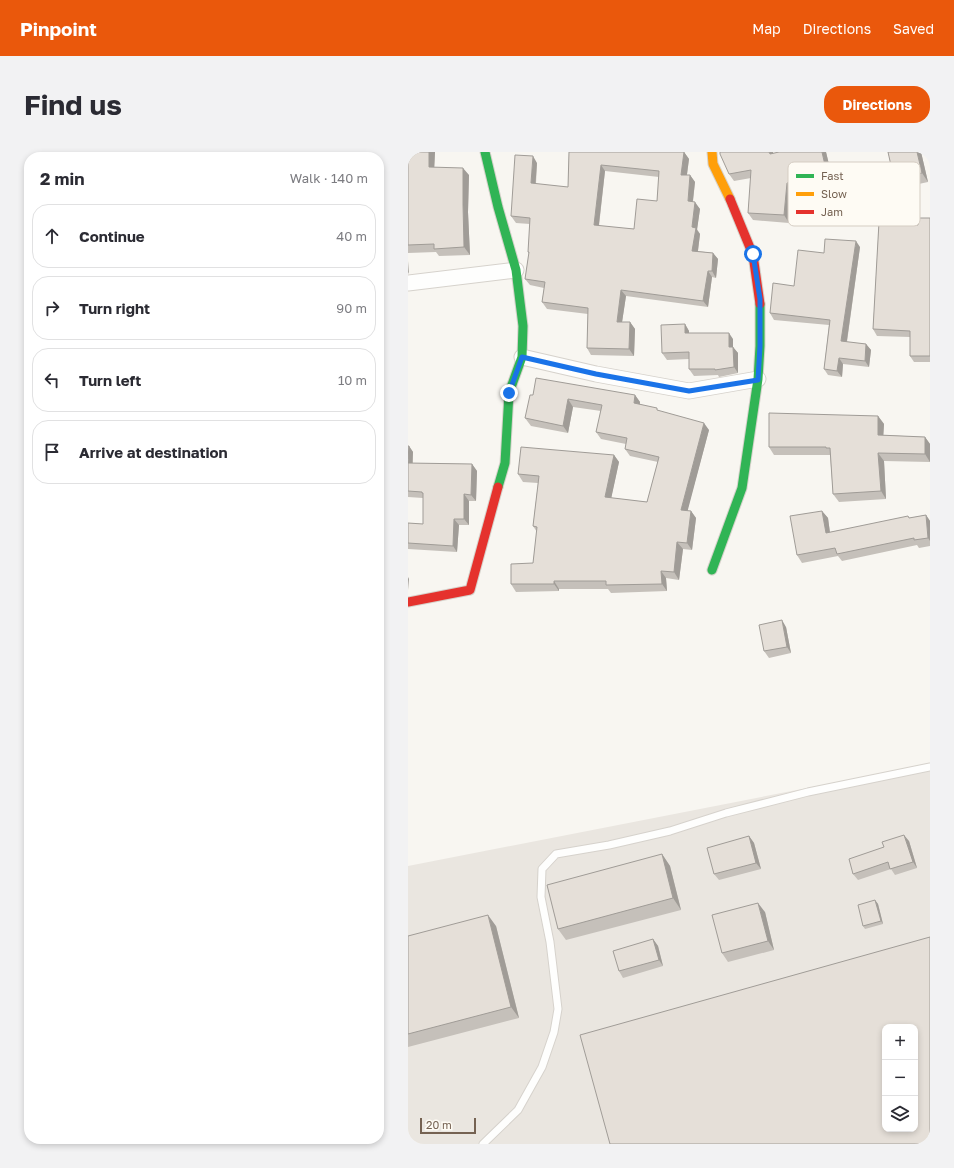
<!DOCTYPE html>
<html lang="en">
<head>
<meta charset="utf-8">
<style>
  :root { --surface:#fff; --page:#f2f2f3; --text:#2b2b33; --muted:#7c7c81; --line:#e1e1e2; --accent:#ea580c }
  body { margin:0; font-family:"Golos Text",sans-serif; background:var(--page); color:var(--text) }
  .controls { position:absolute; right:12px; bottom:12px; display:grid; overflow:hidden; border-radius:8px; box-shadow:0 2px 6px #0003 }
  .controls button { width:36px; height:36px; display:grid; place-items:center; padding:0; border:0; border-bottom:1px solid var(--line); background:var(--surface); color:var(--text); font:20px sans-serif }
  .scale { position:absolute; left:12px; bottom:10px; width:56px; box-sizing:border-box; padding-left:4px; border:2px solid #756252; border-top:0; font-size:11px; line-height:14px; white-space:nowrap; color:#756252; -webkit-text-stroke:3px #fefbf4; paint-order:stroke }
  .stop { position:absolute; width:12px; height:12px; margin:-9px; border:3px solid #1a73e8; border-radius:50%; background:#fff }
  .stop.end { background:#1a73e8; border-color:#fff; box-shadow:0 1px 4px #0008 }
  .list { margin:0; padding:0; list-style:none }
  h2 { display:flex; justify-content:space-between; align-items:center; height:52px; margin:0; padding:0 16px; font-size:17px }
  h2 small { font-size:13px; font-weight:400; color:var(--muted) }
  .list li { display:grid; grid-template-columns:26px 1fr auto; gap:12px; align-items:center; box-sizing:border-box; height:64px; margin:0 8px 8px; padding:0 8px; border:1px solid var(--line); border-radius:16px }
  .list b { display:block; font-size:15px; white-space:nowrap }
  .list em { font-size:13px; font-style:normal; color:var(--muted) }
  .icon { flex:none; width:22px; height:22px; fill:none; stroke:currentColor; stroke-width:2; stroke-linecap:round; stroke-linejoin:round }
  .map { position:relative; flex:none; width:522px; height:992px; overflow:hidden; border-radius:16px }
  header { display:flex; align-items:center; gap:24px; box-sizing:border-box; height:56px; padding:0 20px; background:var(--accent); color:#fff }
  header strong { font-size:19px }
  nav { display:flex; gap:22px; margin-inline-start:auto; font-size:14px }
  .intro { display:flex; align-items:center; justify-content:space-between; box-sizing:border-box; height:96px; padding:0 24px }
  h1 { margin:0; font-size:28px }
  .button { padding:10px 18px; border-radius:16px; background:var(--accent); color:#fff; font-size:14px; font-weight:700 }
  main { display:flex; gap:24px; padding:0 24px }
  aside { flex:1; background:var(--surface); border-radius:16px; box-shadow:0 2px 6px #0003 }
  .map>svg:first-child { display:block }
  .industrial { fill:#eae6e0; fill-rule:evenodd }
  .lines { fill:none; stroke-linecap:round; stroke-linejoin:round }
  .lane-casing { stroke:#d6d2cc; stroke-width:9 }
  .street-casing { stroke:#d6d2cc; stroke-width:17 }
  .fast-casing { stroke:#d6d2cb; stroke-width:11 }
  .slow-casing { stroke:#d6d2cb; stroke-width:11 }
  .jam-casing { stroke:#d6d2cb; stroke-width:11 }
  .lane { stroke:#fefefd; stroke-width:7 }
  .street { stroke:#fefefd; stroke-width:15 }
  .fast { stroke:#30b455; stroke-width:9 }
  .slow { stroke:#ff9f0a; stroke-width:9 }
  .jam { stroke:#e5322d; stroke-width:9 }
  .wall { fill:#c5c0ba; fill-rule:evenodd }
  .shaded-wall { fill:#a09c97 }
  .building { fill:#e5dfd8; stroke:#a09c97; fill-rule:evenodd }
  .route { stroke:#1a73e8; stroke-width:5 }
  .key { fill:#fefbf4; stroke:#d5cdc3; stroke-width:1 }
  .key-label { font-size:11px; fill:#756252 }
</style>
</head>
<body>
<header>
<strong>Pinpoint</strong>
<nav><a>Map</a><a>Directions</a><a>Saved</a></nav>
</header>
<div class="intro"><h1>Find us</h1><a class="button">Directions</a></div>
<main>
<aside>
<h2>2 min<small>Walk · 140 m</small></h2>
<ul class="list">
<li><svg class="icon" aria-label="ahead" viewBox="0 0 24 24"><path d="M12 20V5M6 11l6-6 6 6"/></svg><div><b>Continue</b></div><em>40 m</em></li>
<li><svg class="icon" aria-label="right" viewBox="0 0 24 24"><path d="M7 20v-9h11M14 6l5 5-5 5"/></svg><div><b>Turn right</b></div><em>90 m</em></li>
<li><svg class="icon" aria-label="left" viewBox="0 0 24 24"><path d="M17 20v-9H6M10 6l-5 5 5 5"/></svg><div><b>Turn left</b></div><em>10 m</em></li>
<li><svg class="icon" aria-label="arrive" viewBox="0 0 24 24"><path d="M6 21V4h12l-3 4 3 4H6"/></svg><div><b>Arrive at destination</b></div></li>
</ul>
</aside>
<div class="map">
<svg width="522" height="992" viewBox="0 0 522 992">
  <rect width="100%" height="100%" fill="#f8f6f1"/>
  <path class="industrial" d="M 522,612 L 522,992 L 0,992 L 0,714 ZM 477,875 L 507,875 L 507,977 L 477,977 Z"/>
  <g class="lines">
    <defs>
      <path id="lane" d="M 75,992 L 110,958 L 134,915 L 146,880 L 150,857 L 142,790 L 133,745 L 134,717 L 148,702 L 201,693 L 262,679 L 318,661 L 400,640 L 522,615"/>
      <path id="street" d="M 0,131 L 108,118
        M 114,205 L 188,222 L 281,239 L 350,227"/>
      <path id="fast" d="M 77,0 L 90,55 L 108,118 L 115,174 L 114,205 L 101,241 L 97,311 L 90,335
        M 304,418 L 334,336 L 350,227 L 352,194 L 352,152"/>
      <path id="slow" d="M 304,0 L 305,12 L 322,47"/>
      <path id="jam" d="M 322,47 L 345,103 L 352,152
        M 0,450 L 62,438 L 90,335"/>
    </defs>
    <use href="#lane" class="lane-casing"/>
    <use href="#street" class="street-casing"/>
    <use href="#fast" class="fast-casing"/>
    <use href="#slow" class="slow-casing"/>
    <use href="#jam" class="jam-casing"/>
    <use href="#lane" class="lane"/>
    <use href="#street" class="street"/>
    <use href="#fast" class="fast"/>
    <use href="#slow" class="slow"/>
    <use href="#jam" class="jam"/>
  </g>
  <path class="wall" d="M 0,0 L 27,0 L 26,15 L 61,23 L 60,60 L 62,103 L 31,104 L 28,100 L 0,101 Z
    M 161,0 L 276,0 L 281,7 L 279,23 L 282,23 L 287,30 L 285,50 L 292,57 L 289,77 L 292,82 L 290,99 L 305,101 L 310,107 L 308,126 L 304,125 L 300,155 L 218,144 L 214,170 L 222,170 L 227,177 L 226,204 L 183,203 L 179,196 L 180,162 L 139,157 L 134,150 L 136,136 L 122,133 L 117,127 L 121,102 L 120,100 L 122,72 L 108,71 L 103,64 L 129,11 L 128,32 L 160,35 ZM 197,19 L 251,25 L 249,49 L 226,77 L 191,74 Z
    M 365,0 L 365,1 L 372,0 L 418,0 L 425,29 L 384,38 L 381,71 L 345,68 L 340,61 L 343,26 L 326,29 L 321,22 Z
    M 480,0 L 513,0 L 520,30 L 492,36 L 486,27 Z
    M 473,45 L 477,51 L 474,70 L 510,73 L 522,66 L 522,210 L 506,210 L 502,204 L 502,185 L 469,184 L 465,177 L 471,70 L 446,67 L 441,61 Z
    M 452,95 L 439,190 L 458,192 L 463,198 L 461,215 L 435,212 L 434,225 L 420,223 L 416,217 L 421,173 L 366,168 L 362,161 L 386,134 L 416,101 Z
    M 277,172 L 281,179 L 281,181 L 325,187 L 325,195 L 330,201 L 330,221 L 311,225 L 310,223 L 286,224 L 281,217 L 281,207 L 259,208 L 254,201 Z
    M 125,243 L 227,243 L 232,250 L 232,252 L 301,278 L 279,359 L 283,359 L 288,366 L 284,398 L 275,397 L 271,428 L 258,426 L 259,439 L 203,441 L 200,437 L 151,437 L 151,439 L 108,440 L 103,432 L 125,411 L 129,380 L 125,374 L 130,331 L 115,330 L 110,322 L 206,303 L 211,310 L 203,346 L 239,350 L 250,310 L 222,304 L 217,297 L 218,292 L 193,287 L 188,280 L 193,259 L 165,255 L 160,281 L 123,274 L 117,266 Z
    M 470,264 L 476,272 L 475,283 L 517,285 L 522,292 L 522,310 L 476,309 L 478,347 L 431,350 L 425,342 L 422,303 L 366,303 L 361,295 Z
    M 0,294 L 1,294 L 5,300 L 5,311 L 64,312 L 69,319 L 68,349 L 61,349 L 61,373 L 51,373 L 49,400 L 0,397 L 0,371 L 15,372 L 15,346 L 0,345 Z
    M 414,359 L 420,366 L 422,380 L 518,363 L 522,369 L 522,394 L 511,396 L 509,393 L 434,409 L 430,404 L 394,411 L 389,403 Z
    M 378,475 L 383,501 L 361,506 L 356,499 Z
    M 341,684 L 346,691 L 353,717 L 311,728 L 306,722 Z
    M 501,689 L 509,716 L 487,723 L 483,717 L 450,728 L 445,722 Z
    M 254,702 L 262,714 L 273,758 L 158,788 L 150,777 Z
    M 467,748 L 470,752 L 475,772 L 457,777 L 455,774 Z
    M 357,760 L 366,798 L 320,810 L 314,801 Z
    M 88,774 L 111,866 L 0,895 L 0,784 Z
    M 245,787 L 250,794 L 255,814 L 215,826 L 211,819 Z"/>
  <path class="shaded-wall" d="M 21,0 L 27,0 L 26,23 L 21,15 Z
    M 276,0 L 281,7 L 278,29 L 273,23 Z
    M 361,0 L 365,0 L 367,10 L 362,2 Z
    M 414,0 L 418,0 L 425,29 L 419,22 Z
    M 509,0 L 513,0 L 520,30 L 514,21 Z
    M 125,4 L 129,11 L 127,38 L 123,31 Z
    M 193,13 L 197,19 L 190,80 L 186,73 Z
    M 55,16 L 61,23 L 60,60 L 62,103 L 56,95 L 55,52 Z
    M 282,23 L 287,30 L 284,56 L 280,49 Z
    M 379,31 L 384,38 L 381,71 L 376,63 Z
    M 473,45 L 477,51 L 474,70 L 470,64 Z
    M 287,50 L 292,57 L 289,78 L 292,82 L 289,106 L 284,99 L 284,75 Z
    M 448,89 L 452,95 L 438,195 L 433,189 Z
    M 305,101 L 310,107 L 308,126 L 304,119 Z
    M 0,109 L 1,122 L 0,120 Z
    M 300,119 L 304,125 L 300,155 L 295,149 Z
    M 213,138 L 218,144 L 213,177 L 209,170 Z
    M 222,170 L 227,177 L 226,204 L 221,197 Z
    M 277,172 L 281,179 L 281,187 L 277,181 Z
    M 321,181 L 325,187 L 325,201 L 321,195 Z
    M 458,192 L 463,198 L 461,215 L 457,209 Z
    M 325,195 L 330,201 L 330,221 L 326,215 Z
    M 431,206 L 435,212 L 434,225 L 429,219 Z
    M 227,243 L 232,250 L 231,258 L 226,251 Z
    M 160,247 L 165,255 L 160,281 L 155,274 Z
    M 470,264 L 476,272 L 475,291 L 470,283 Z
    M 296,271 L 301,278 L 278,365 L 273,358 Z
    M 517,285 L 522,292 L 522,310 L 517,302 Z
    M 1,294 L 5,300 L 4,317 L 0,311 Z
    M 470,301 L 476,309 L 478,347 L 473,339 Z
    M 206,303 L 211,310 L 202,352 L 197,345 Z
    M 64,312 L 69,319 L 68,349 L 63,343 Z
    M 56,342 L 61,349 L 61,373 L 56,367 Z
    M 283,359 L 288,366 L 284,398 L 279,391 Z
    M 414,359 L 420,366 L 423,389 L 418,381 Z
    M 518,363 L 522,369 L 522,389 L 520,386 Z
    M 46,367 L 51,373 L 49,400 L 45,394 Z
    M 269,390 L 275,397 L 271,428 L 266,420 Z
    M 253,419 L 258,426 L 259,439 L 254,432 Z
    M 0,425 L 1,427 L 0,438 Z
    M 146,429 L 151,437 L 151,439 L 146,432 Z
    M 374,468 L 378,475 L 383,501 L 379,495 Z
    M 496,683 L 501,689 L 509,716 L 505,710 Z
    M 341,684 L 346,691 L 353,717 L 348,711 Z
    M 254,702 L 262,714 L 273,758 L 265,746 Z
    M 467,748 L 470,752 L 475,772 L 473,769 Z
    M 350,751 L 357,760 L 366,798 L 360,789 Z
    M 80,763 L 88,774 L 111,866 L 103,855 Z
    M 245,787 L 250,794 L 255,814 L 251,808 Z"/>
  <path class="building" d="M 0,0 L 21,0 L 21,15 L 55,16 L 55,52 L 56,95 L 26,97 L 26,92 L 0,93 Z
    M 161,0 L 276,0 L 273,23 L 282,23 L 280,49 L 287,50 L 284,75 L 288,76 L 284,99 L 305,101 L 304,119 L 300,119 L 295,149 L 213,138 L 209,170 L 222,170 L 221,197 L 179,196 L 180,156 L 134,150 L 137,130 L 117,127 L 121,100 L 120,100 L 122,66 L 103,64 L 107,3 L 125,4 L 123,31 L 160,35 ZM 193,13 L 251,19 L 249,49 L 229,47 L 226,77 L 186,73 Z
    M 312,0 L 361,0 L 362,2 L 371,0 L 414,0 L 419,22 L 379,31 L 376,63 L 340,61 L 343,18 L 321,22 L 312,2 Z
    M 480,0 L 509,0 L 514,21 L 486,27 Z
    M 510,66 L 522,66 L 522,204 L 502,204 L 502,179 L 465,177 L 471,70 L 510,73 Z
    M 417,87 L 448,89 L 433,189 L 458,192 L 457,209 L 431,206 L 429,219 L 416,217 L 422,168 L 362,161 L 365,131 L 386,134 L 390,98 L 416,101 Z
    M 277,172 L 277,181 L 321,181 L 321,195 L 325,195 L 326,215 L 307,218 L 307,217 L 281,217 L 281,200 L 254,201 L 253,173 Z
    M 128,226 L 227,243 L 226,251 L 249,256 L 249,258 L 296,271 L 273,358 L 283,359 L 279,391 L 269,390 L 266,420 L 253,419 L 254,432 L 198,433 L 198,429 L 146,429 L 146,432 L 103,432 L 103,412 L 125,411 L 129,375 L 125,374 L 131,324 L 110,322 L 113,295 L 206,303 L 197,345 L 239,350 L 251,305 L 217,297 L 219,286 L 188,280 L 194,253 L 160,247 L 155,274 L 117,266 L 122,243 L 125,243 Z
    M 361,261 L 470,264 L 470,283 L 517,285 L 517,302 L 470,301 L 473,339 L 425,342 L 422,296 L 418,296 L 418,295 L 361,295 Z
    M 0,294 L 1,294 L 0,307 Z
    M 0,311 L 64,312 L 63,343 L 56,342 L 56,367 L 46,367 L 45,394 L 0,391 L 0,371 L 15,372 L 15,341 L 14,341 L 14,340 L 0,339 Z
    M 414,359 L 418,381 L 500,364 L 501,366 L 518,363 L 520,386 L 506,388 L 506,386 L 429,402 L 427,396 L 389,403 L 382,364 Z
    M 374,468 L 379,495 L 356,499 L 351,473 Z
    M 496,683 L 505,710 L 482,717 L 480,710 L 445,722 L 441,707 L 476,695 L 474,690 Z
    M 341,684 L 348,711 L 306,722 L 299,696 Z
    M 254,702 L 265,746 L 150,777 L 139,733 Z
    M 467,748 L 473,769 L 455,774 L 450,753 Z
    M 350,751 L 360,789 L 314,801 L 304,763 Z
    M 80,763 L 103,855 L 0,882 L 0,784 Z
    M 522,785 L 522,992 L 202,992 L 172,883 ZM 477,875 L 507,875 L 507,977 L 477,977 Z
    M 245,787 L 251,808 L 211,819 L 205,799 Z"/>
  <g class="lines">
    <path class="route" d="M 101,241 L 114,205 L 188,222 L 281,239 L 350,228 L 352,194 L 352,147 L 345,102"/>
  </g>
  <rect x="380" y="10" width="132" height="64" rx="6" class="key"/>
  <rect x="388" y="22" width="18" height="4" fill="#30b455"/>
  <rect x="388" y="40" width="18" height="4" fill="#ff9f0a"/>
  <rect x="388" y="58" width="18" height="4" fill="#e5322d"/>
  <g class="key-label">
    <text x="413" y="28">Fast</text>
    <text x="413" y="46">Slow</text>
    <text x="413" y="64">Jam</text>
  </g>
</svg>
<div class="controls">
<button>+</button>
<button>−</button>
<button><svg class="icon" aria-label="layers" viewBox="0 0 24 24"><path d="M12 4l9 5-9 5-9-5zM3 14l9 5 9-5"/></svg></button>
</div>
<div class="scale">20 m</div>
<div class="stop" style="left:345px;top:102px"></div>
<div class="stop end" style="left:101px;top:241px"></div>
</div>
</main>
</body>
</html>
